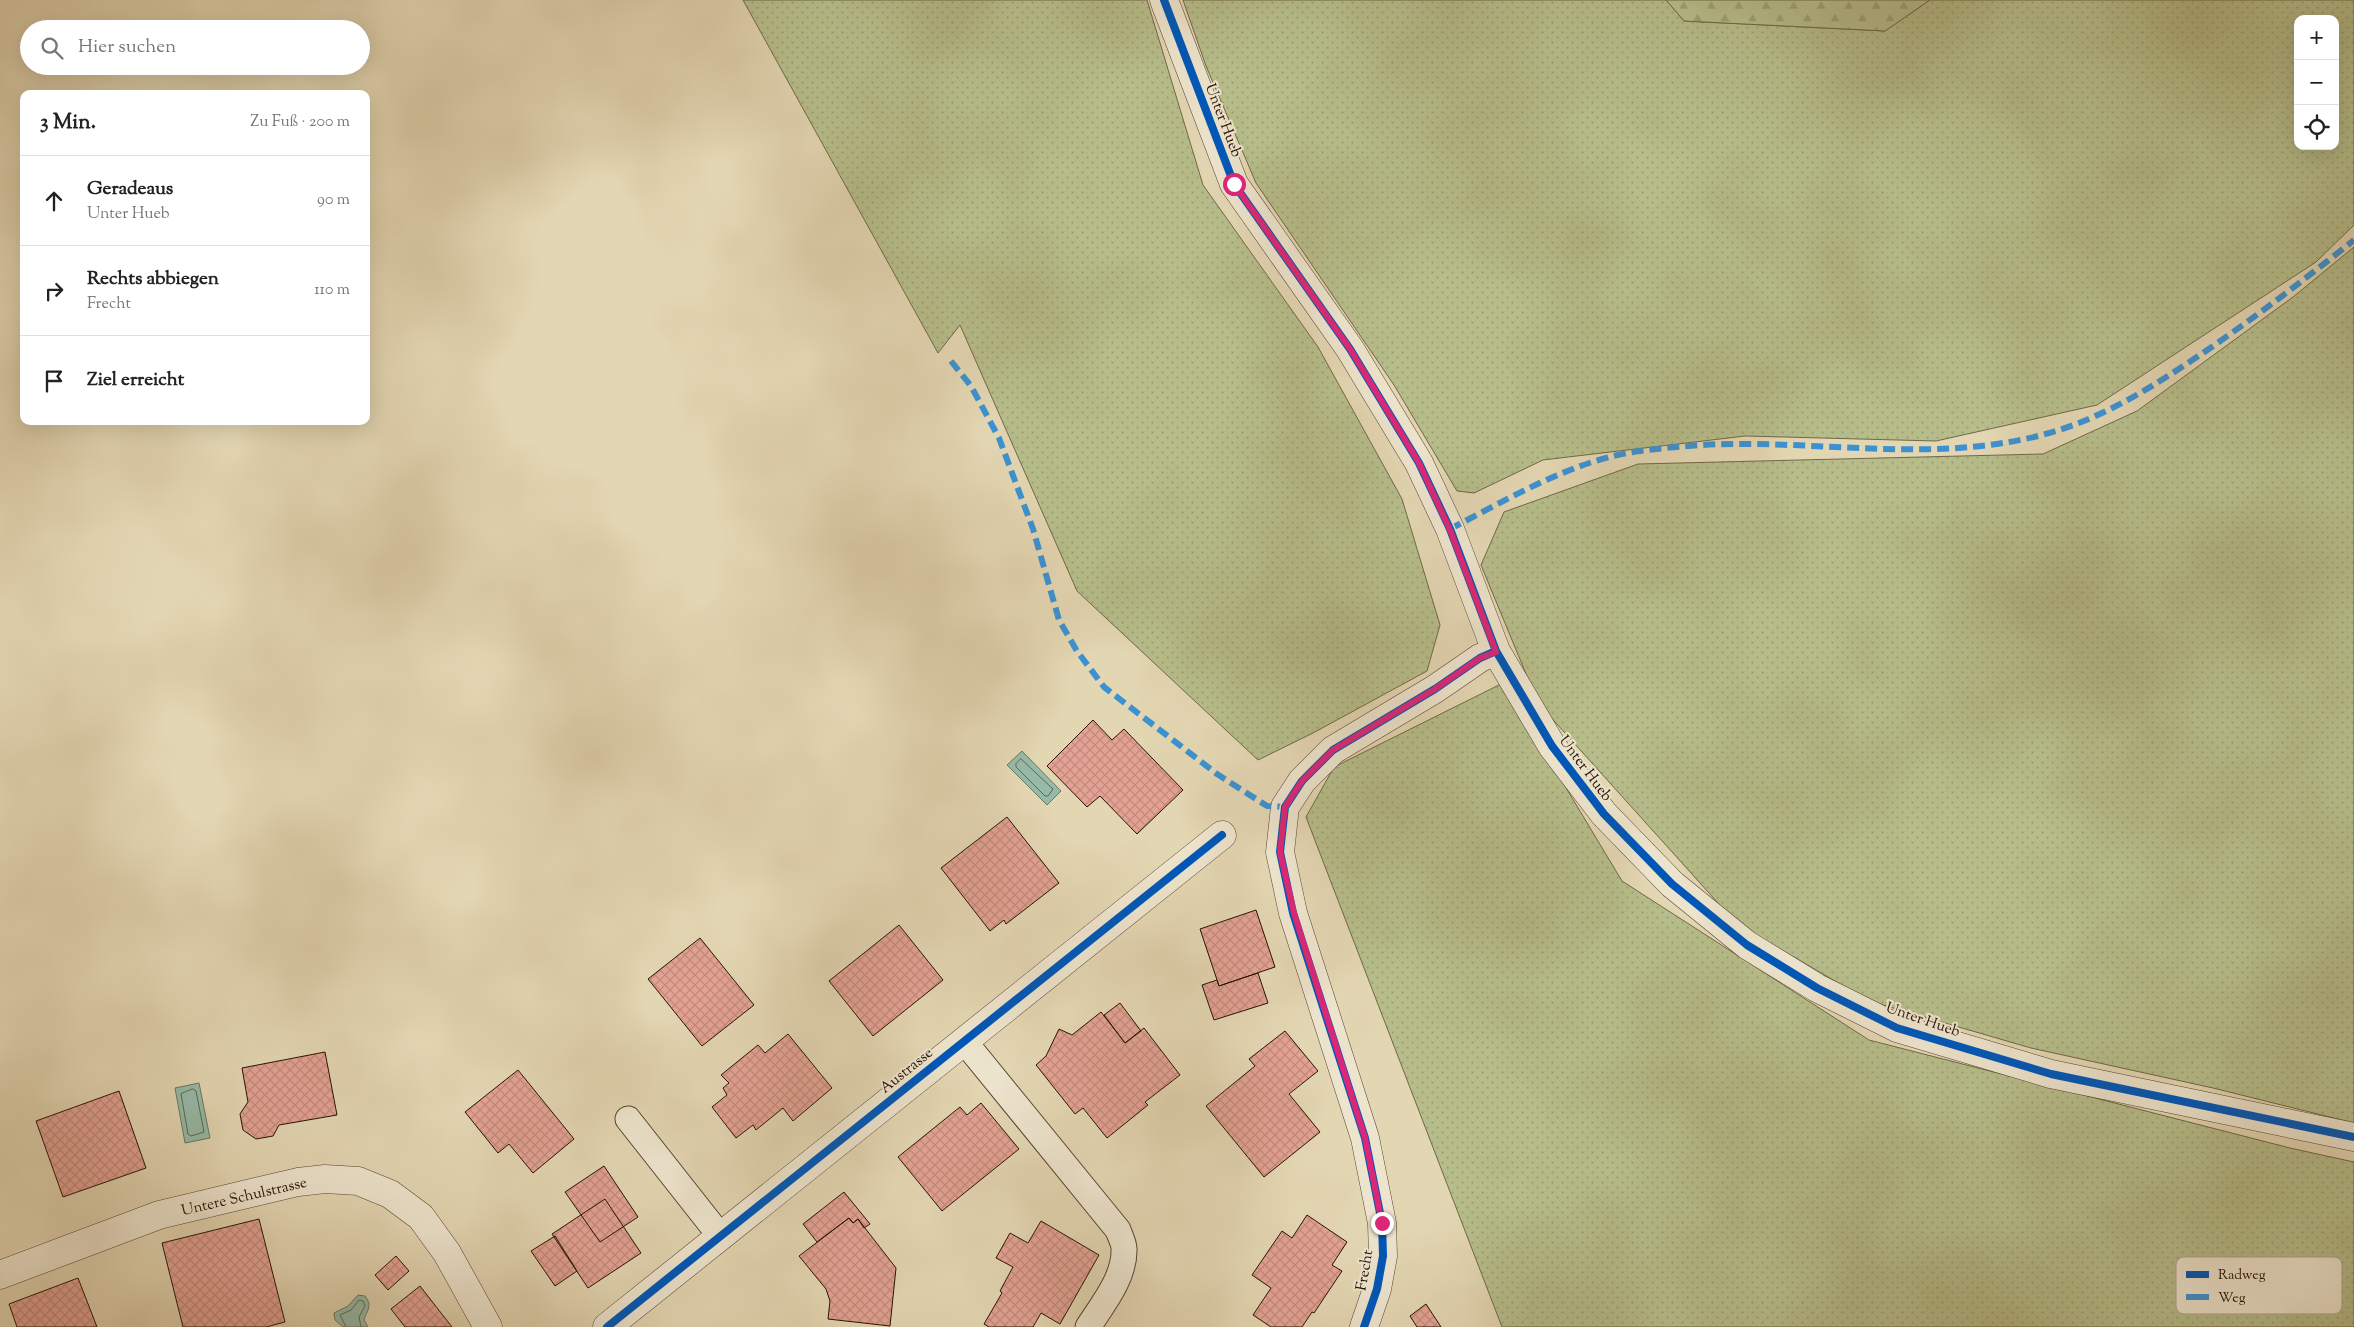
<!DOCTYPE html>
<html lang="de">
<head>
<meta charset="utf-8">
<style>
  :root { --surface:#fff; --page:#f6f6f6; --text:#222; --muted:#767676; --line:#e0e0e0 }
  body { margin:0; font-family:"Sorts Mill Goudy",serif; background:var(--page); color:var(--text) }
  .controls { position:absolute; right:15px; top:15px; display:grid; overflow:hidden; border-radius:10px; box-shadow:0 5px 20px #0002 }
  .controls button { width:45px; height:45px; display:grid; place-items:center; padding:0; border:0; border-bottom:1px solid var(--line); background:var(--surface); color:var(--text); font:25px sans-serif }
  .stop { position:absolute; width:15px; height:15px; margin:-11px; border:4px solid #db2777; border-radius:50%; background:#fff }
  .stop.end { background:#db2777; border-color:#fff; box-shadow:0 1px 5px #0008 }
  .list { margin:0; padding:0; list-style:none }
  h2 { display:flex; justify-content:space-between; align-items:center; height:65px; margin:0; padding:0 20px; font-size:21px }
  h2 small { font-size:16px; font-weight:400; color:var(--muted) }
  .list li { display:grid; grid-template-columns:32px 1fr auto; gap:15px; align-items:center; box-sizing:border-box; height:90px; padding:0 20px; border-top:1px solid var(--line) }
  .list b { display:block; font-size:19px; white-space:nowrap }
  .list p { margin:0; font-size:16px; white-space:nowrap; color:var(--muted) }
  .list em { font-size:16px; font-style:normal; color:var(--muted) }
  .icon { flex:none; width:28px; height:28px; fill:none; stroke:currentColor; stroke-width:2; stroke-linecap:round; stroke-linejoin:round }
  .map { position:relative; flex:none; width:2354px; height:1327px; overflow:hidden }
  .search { position:absolute; background:var(--surface); box-shadow:0 5px 20px #0002; left:20px; top:20px; width:350px; height:55px; display:flex; align-items:center; gap:12px; box-sizing:border-box; padding:0 18px; border-radius:28px; color:var(--muted); font-size:19px }
  .panel { position:absolute; background:var(--surface); box-shadow:0 5px 20px #0002; left:20px; top:90px; width:350px; height:335px; border-radius:10px }
  .map>svg:first-child { display:block }
  .grass { fill:url(#grass-dots); stroke:#6f6848; fill-rule:evenodd }
  .forest { fill:url(#forest-firs); stroke:#6f6848 }
  .water { fill:#96baa7; stroke:#6a7766 }
  .lines { fill:none; stroke-linecap:round; stroke-linejoin:round }
  .shore { stroke:#5f6656; stroke-width:1 }
  .building { fill:url(#building-cross-hatch); stroke:#281205 }
  .lane-casing { stroke:#574330; stroke-width:27 }
  .street-casing { stroke:#574330; stroke-width:29 }
  .lane { stroke:#ede4cd; stroke-width:25 }
  .street { stroke:#ede4cd; stroke-width:28 }
  .quiet { stroke:#3c92d1; stroke-width:6; stroke-dasharray:12 6; stroke-linecap:butt }
  .cycleway-casing { stroke:#ede4cd; stroke-width:11 }
  .cycleway { stroke:#0057b8; stroke-width:8 }
  .route { stroke:#db2777; stroke-width:6 }
  .labels { text-anchor:middle; stroke-width:4; stroke-linejoin:round; paint-order:stroke }
  .street-label { font-size:15px; fill:#281205; stroke:#ede4cd }
  .key { fill:#ede4cd; stroke:#b2a591; stroke-width:1 }
  .key-label { font-size:14px; fill:#281205 }
</style>
</head>
<body>
<div class="map">
<svg width="2354" height="1327" viewBox="0 0 2354 1327">
  <defs>
    <pattern id="grass-dots" width="8" height="8" patternUnits="userSpaceOnUse" patternTransform="scale(1.25)"><rect width="8" height="8" fill="#b6bd8a"/><path d="M2 2h.1M6 6h.1" fill="none" stroke="#9ca176" stroke-width="1.8" stroke-linecap="round"/></pattern>
    <pattern id="forest-firs" width="22" height="20" patternUnits="userSpaceOnUse" patternTransform="scale(1.25)"><rect width="22" height="20" fill="#b6bd8a"/><path d="M5 1l3.5 6h-7zM16 11l3.5 6h-7z" fill="#9ca176"/></pattern>
    <pattern id="building-cross-hatch" width="8" height="8" patternUnits="userSpaceOnUse" patternTransform="scale(1.25)"><rect width="8" height="8" fill="#e3a293"/><path d="M0 0l8 8M0 8l8-8" fill="none" stroke="#c38a7d"/></pattern>
  </defs>
  <rect width="100%" height="100%" fill="#e3d6b2"/>
  <filter id="stains"><feTurbulence type="fractalNoise" baseFrequency=".004" numOctaves="4"/><feColorMatrix values="0 0 0 0 .2 0 0 0 0 .09 0 0 0 0 .02 0 0 0 .5 -.17"/></filter>
  <radialGradient id="worn" r=".72"><stop offset=".6" stop-color="#630" stop-opacity="0"/><stop offset="1" stop-color="#630" stop-opacity=".3"/></radialGradient>
  <path class="grass" d="M 743,0 L 1147,0 L 1203,185 L 1318,347 L 1402,499 L 1440,625 L 1427,671 L 1313,733 L 1258,760 L 1077,591 L 960,325 L 938,353 Z
    M 1183,0 L 1666,0 L 1684,21 L 1885,31 L 1930,0 L 2354,0 L 2354,225 L 2316,262 L 2097,405 L 1936,441 L 1745,436 L 1543,460 L 1474,493 L 1457,491 L 1394,385 L 1256,183 L 1206,66 ZM 2298,19 L 2335,19 L 2335,146 L 2298,146 Z
    M 2354,247 L 2354,1123 L 2213,1088 L 2031,1048 L 1869,1001 L 1736,923 L 1538,703 L 1481,565 L 1504,512 L 1638,464 L 2043,454 L 2137,411 L 2293,297 Z
    M 1503,683 L 1622,881 L 1869,1040 L 2290,1148 L 2354,1162 L 2354,1327 L 1502,1327 L 1306,817 L 1334,767 Z"/>
  <path class="forest" d="M 1666,0 L 1930,0 L 1885,31 L 1684,21 Z"/>
  <path class="water" d="M 1022,751 L 1061,791 L 1047,805 L 1007,765 Z
    M 199,1083 L 210,1138 L 185,1143 L 175,1088 Z
    M 358,1295 L 365,1296 C 373,1306 367,1310 364,1320 L 368,1327 L 343,1327 L 335,1320 L 334,1313 L 348,1306 Z"/>
  <g class="lines">
    <path class="shore" d="M 1021,759 L 1053,789 L 1048,796 L 1045,796 L 1016,767 L 1016,764 Z
      M 193,1089 L 196,1091 L 204,1132 L 191,1136 L 188,1134 L 181,1094 Z
      M 346,1327 L 340,1315 L 351,1310 L 359,1300 L 363,1301 L 365,1306 L 359,1317 L 361,1327"/>
  </g>
  <path class="building" d="M 1093,720 L 1112,740 L 1124,729 L 1183,790 L 1137,834 L 1100,796 L 1087,807 L 1047,766 Z
    M 1007,817 L 1059,883 L 1006,924 L 1004,920 L 990,931 L 941,868 Z
    M 1256,910 L 1275,967 L 1219,986 L 1200,929 Z
    M 899,925 L 943,980 L 873,1036 L 829,981 Z
    M 700,938 L 754,1005 L 702,1046 L 648,979 Z
    M 1258,973 L 1268,1003 L 1214,1020 L 1202,985 L 1217,980 L 1219,986 Z
    M 1120,1003 L 1141,1031 L 1125,1043 L 1104,1015 Z
    M 1101,1012 L 1125,1043 L 1144,1028 L 1180,1075 L 1145,1102 L 1148,1105 L 1107,1138 L 1083,1108 L 1075,1114 L 1036,1065 L 1046,1056 L 1059,1029 L 1072,1035 Z
    M 1285,1031 L 1318,1071 L 1289,1094 L 1320,1132 L 1264,1177 L 1206,1106 L 1255,1066 L 1249,1059 Z
    M 788,1034 L 832,1088 L 793,1121 L 783,1108 L 756,1130 L 753,1125 L 736,1138 L 712,1107 L 727,1095 L 723,1088 L 729,1083 L 721,1075 L 758,1045 L 765,1053 Z
    M 325,1052 L 337,1115 L 279,1125 L 273,1136 L 256,1139 L 243,1130 L 240,1114 L 248,1102 L 242,1068 Z
    M 518,1070 L 574,1139 L 533,1173 L 509,1144 L 498,1153 L 465,1112 Z
    M 119,1091 L 146,1168 L 63,1197 L 36,1121 Z
    M 981,1103 L 1019,1149 L 942,1211 L 898,1157 L 960,1107 L 967,1115 Z
    M 604,1166 L 638,1217 L 600,1242 L 565,1192 Z
    M 844,1192 L 870,1224 L 864,1228 L 858,1219 L 853,1223 L 849,1218 L 817,1242 L 803,1224 Z
    M 605,1199 L 641,1253 L 588,1288 L 552,1234 Z
    M 1307,1215 L 1347,1242 L 1332,1265 L 1342,1271 L 1314,1313 L 1312,1312 L 1302,1327 L 1271,1327 L 1253,1315 L 1271,1288 L 1252,1275 L 1282,1231 L 1292,1238 Z
    M 849,1218 L 853,1223 L 858,1219 L 896,1268 L 890,1326 L 828,1319 L 830,1301 L 826,1289 L 799,1256 Z
    M 259,1219 L 285,1322 L 266,1327 L 183,1327 L 162,1243 Z
    M 1041,1221 L 1099,1255 L 1060,1324 L 1041,1313 L 1033,1327 L 989,1327 L 984,1324 L 1002,1293 L 1000,1291 L 1013,1267 L 996,1258 L 1010,1233 L 1028,1243 Z
    M 555,1236 L 577,1271 L 555,1286 L 531,1251 Z
    M 396,1256 L 409,1271 L 388,1290 L 375,1275 Z
    M 78,1278 L 97,1327 L 17,1327 L 9,1304 Z
    M 420,1286 L 452,1327 L 405,1327 L 391,1309 Z
    M 1426,1304 L 1441,1327 L 1417,1327 L 1410,1316 Z"/>
  <g class="lines">
    <defs>
      <path id="lane" d="M 964,1041 L 1118,1230 C 1120,1236 1124,1243 1124,1249 C 1125,1277 1103,1304 1088,1327
        M 628,1119 L 721,1237"/>
      <path id="street" d="M 1164,0 L 1234,184 L 1350,349 L 1419,463 L 1450,529 L 1496,651 L 1552,746 L 1604,814 L 1672,884 L 1747,945 L 1817,988 L 1897,1028 L 2051,1074 L 2354,1137
        M 0,1275 L 159,1215 L 298,1182 L 325,1179 L 358,1181 L 390,1194 L 421,1217 L 447,1253 L 488,1327
        M 607,1327 L 1222,835
        M 1364,1327 L 1377,1289 L 1383,1256 L 1382,1223 L 1365,1138 L 1293,913 L 1280,852 L 1285,807 L 1302,781 L 1333,750 L 1435,689 L 1480,658 L 1496,651"/>
    </defs>
    <use href="#lane" class="lane-casing"/>
    <use href="#street" class="street-casing"/>
    <use href="#lane" class="lane"/>
    <use href="#street" class="street"/>
    <path class="quiet" d="M 951,361 L 971,386 L 999,438 L 1033,529 L 1059,620 L 1077,651 L 1104,687 L 1217,774 L 1267,806 L 1285,807
      M 1450,529 C 1510,498 1573,460 1640,451 C 1671,447 1703,444 1734,444 C 1836,443 1937,461 2038,436 C 2099,421 2149,389 2200,355 C 2253,319 2304,280 2354,240"/>
    <defs>
      <path id="cycleway" d="M 1164,0 L 1234,184 L 1350,349 L 1419,463 L 1450,529 L 1496,651 L 1552,746 L 1604,814 L 1672,884 L 1747,945 L 1817,988 L 1897,1028 L 2051,1074 L 2354,1137
        M 607,1327 L 1222,835
        M 1364,1327 L 1377,1289 L 1383,1256 L 1382,1223 L 1365,1138 L 1293,913 L 1280,852 L 1285,807 L 1302,781 L 1333,750 L 1435,689 L 1480,658 L 1496,651"/>
    </defs>
    <use href="#cycleway" class="cycleway-casing"/>
    <use href="#cycleway" class="cycleway"/>
  </g>
  <g class="lines">
    <path class="route" d="M 1234,184 L 1350,349 L 1419,463 L 1450,530 L 1496,652 L 1480,658 L 1435,689 L 1333,750 L 1302,781 L 1285,807 L 1280,852 L 1294,913 L 1365,1138 L 1382,1223"/>
  </g>
  <g class="labels">
    <g class="street-label">
      <text transform="translate(1224 120) rotate(69)" y="5">Unter Hueb</text>
      <text transform="translate(1586 768) rotate(53)" y="5">Unter Hueb</text>
      <text transform="translate(1923 1019) rotate(19)" y="5">Unter Hueb</text>
      <text transform="translate(906 1070) rotate(-39)" y="5">Austrasse</text>
      <text transform="translate(244 1196) rotate(-13)" y="5">Untere Schulstrasse</text>
      <text transform="translate(1364 1270) rotate(-80)" y="5">Frecht</text>
    </g>
  </g>
  <rect x="2176" y="1257" width="166" height="57" rx="8" class="key"/>
  <rect x="2186" y="1271" width="23" height="7" fill="#0057b8"/>
  <rect x="2186" y="1294" width="23" height="6" fill="#3c92d1"/>
  <g class="key-label">
    <text x="2218" y="1279">Radweg</text>
    <text x="2218" y="1302">Weg</text>
  </g>
  <rect width="100%" height="100%" filter="url(#stains)"/>
  <rect width="100%" height="100%" fill="url(#worn)"/>
</svg>
<div class="controls">
<button>+</button>
<button>−</button>
<button><svg class="icon" aria-label="locate" viewBox="0 0 24 24"><circle cx="12" cy="12" r="6"/><path d="M12 2v4M12 18v4M2 12h4M18 12h4"/></svg></button>
</div>
<div class="stop" style="left:1234px;top:184px"></div>
<div class="stop end" style="left:1382px;top:1223px"></div>
<div class="search"><svg class="icon" aria-label="search" viewBox="0 0 24 24"><circle cx="10" cy="10" r="6"/><path d="M15 15l6 6"/></svg>Hier suchen</div>
<section class="panel">
<h2>3 Min.<small>Zu Fuß · 200 m</small></h2>
<ul class="list">
<li><svg class="icon" aria-label="ahead" viewBox="0 0 24 24"><path d="M12 20V5M6 11l6-6 6 6"/></svg><div><b>Geradeaus</b><p>Unter Hueb</p></div><em>90 m</em></li>
<li><svg class="icon" aria-label="right" viewBox="0 0 24 24"><path d="M7 20v-9h11M14 6l5 5-5 5"/></svg><div><b>Rechts abbiegen</b><p>Frecht</p></div><em>110 m</em></li>
<li><svg class="icon" aria-label="arrive" viewBox="0 0 24 24"><path d="M6 21V4h12l-3 4 3 4H6"/></svg><div><b>Ziel erreicht</b></div></li>
</ul>
</section>
</div>
</body>
</html>
